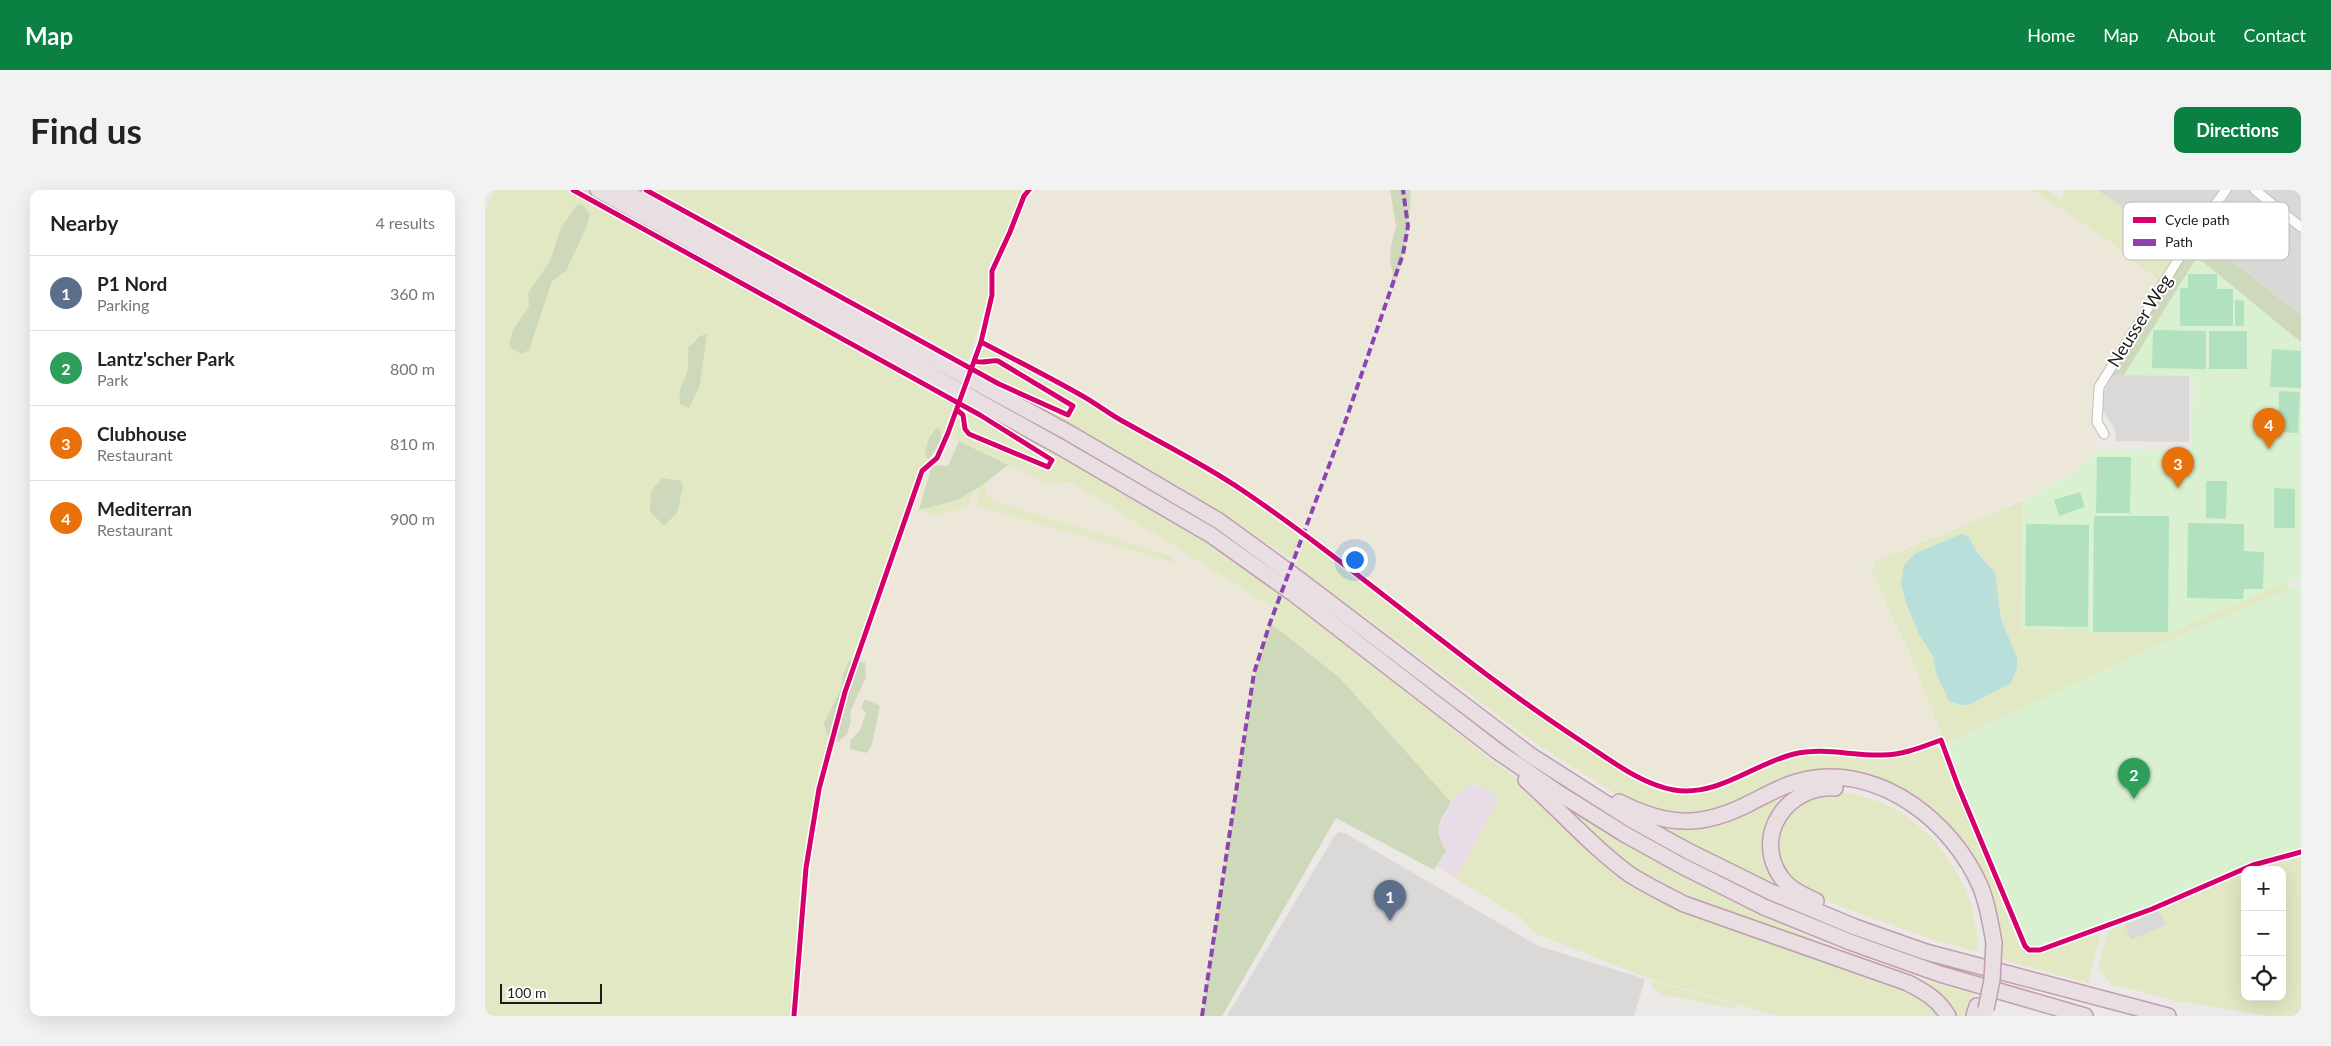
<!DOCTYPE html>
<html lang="en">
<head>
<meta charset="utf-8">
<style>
  :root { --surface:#fff; --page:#f2f2f2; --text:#222; --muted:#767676; --line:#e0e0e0; --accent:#0b8043 }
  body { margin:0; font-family:Lato,sans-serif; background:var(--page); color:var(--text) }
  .controls { position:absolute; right:15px; bottom:15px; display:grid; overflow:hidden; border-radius:10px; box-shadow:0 5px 20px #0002 }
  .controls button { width:45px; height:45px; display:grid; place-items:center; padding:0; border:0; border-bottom:1px solid var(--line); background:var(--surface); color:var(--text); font:25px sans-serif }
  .scale { position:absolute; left:15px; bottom:12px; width:102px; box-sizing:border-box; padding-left:5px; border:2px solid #1c1c1c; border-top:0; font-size:14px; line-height:18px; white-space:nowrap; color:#1c1c1c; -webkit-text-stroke:4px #fff; paint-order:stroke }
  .you { position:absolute; left:869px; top:369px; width:18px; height:18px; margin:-12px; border:4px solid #fff; border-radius:50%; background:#1a73e8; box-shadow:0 0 0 8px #1a73e833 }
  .badge { display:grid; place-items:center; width:32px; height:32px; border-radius:50%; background:var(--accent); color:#fff; font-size:16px; font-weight:700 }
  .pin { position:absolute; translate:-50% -41px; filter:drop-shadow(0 1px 2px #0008) }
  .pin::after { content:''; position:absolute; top:26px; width:18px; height:15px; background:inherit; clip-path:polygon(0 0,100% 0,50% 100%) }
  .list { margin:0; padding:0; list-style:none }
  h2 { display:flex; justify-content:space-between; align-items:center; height:65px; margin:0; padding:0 20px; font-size:21px }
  h2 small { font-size:16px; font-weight:400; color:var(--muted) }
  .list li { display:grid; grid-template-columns:32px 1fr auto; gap:15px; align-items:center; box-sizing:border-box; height:75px; padding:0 20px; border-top:1px solid var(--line) }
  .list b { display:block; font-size:19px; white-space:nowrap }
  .list p { margin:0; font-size:16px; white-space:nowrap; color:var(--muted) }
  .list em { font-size:16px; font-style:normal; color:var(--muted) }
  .icon { flex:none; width:28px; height:28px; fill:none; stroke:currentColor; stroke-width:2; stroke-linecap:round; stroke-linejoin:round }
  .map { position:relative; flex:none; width:1816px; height:826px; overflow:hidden; border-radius:10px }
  header { display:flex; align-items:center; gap:30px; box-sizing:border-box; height:70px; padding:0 25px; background:var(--accent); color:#fff }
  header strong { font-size:24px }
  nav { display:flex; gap:28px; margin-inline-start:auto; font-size:18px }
  .intro { display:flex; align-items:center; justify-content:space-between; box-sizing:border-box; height:120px; padding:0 30px }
  h1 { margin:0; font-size:35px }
  .button { padding:12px 22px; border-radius:10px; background:var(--accent); color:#fff; font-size:18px; font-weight:700 }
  main { display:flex; gap:30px; padding:0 30px }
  aside { flex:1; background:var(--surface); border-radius:10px; box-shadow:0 5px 20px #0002 }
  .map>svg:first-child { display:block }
  .residential { fill:#dad8d7 }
  .industrial { fill:#e8dde6 }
  .farmland { fill:#ece7d8 }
  .grass { fill:#e2e8c3; fill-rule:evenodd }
  .forest { fill:#ced9bb }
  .park { fill:#d9f1d0 }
  .pitch { fill:#b1e1be }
  .parking { fill:#dbd9d8 }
  .water { fill:#b9dfdb }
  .pier { fill:#d7d7d5 }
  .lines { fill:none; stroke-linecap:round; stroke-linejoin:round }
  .minor-casing { stroke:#c0bfbd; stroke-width:11 }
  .motorway-casing { stroke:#c09db0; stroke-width:18 }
  .minor { stroke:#fcfcfb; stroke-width:9 }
  .motorway { stroke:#e9dee2; stroke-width:15 }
  .motorway-bridge-casing { stroke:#c09db0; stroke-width:18; stroke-linecap:butt }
  .motorway-bridge { stroke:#e9dee2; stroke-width:15 }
  .quiet { stroke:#8e44ad; stroke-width:4; stroke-dasharray:8 4; stroke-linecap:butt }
  .cycleway-casing { stroke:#fff; stroke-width:8 }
  .cycleway { stroke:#d6006c; stroke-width:5 }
  .labels { text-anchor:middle; stroke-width:4; stroke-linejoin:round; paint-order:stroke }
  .street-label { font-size:18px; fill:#1c1c1c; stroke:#fff }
  .key { fill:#fff; stroke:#bbb; stroke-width:1 }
  .key-label { font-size:14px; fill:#1c1c1c }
</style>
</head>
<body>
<header>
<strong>Map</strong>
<nav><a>Home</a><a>Map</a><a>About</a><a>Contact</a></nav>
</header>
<div class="intro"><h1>Find us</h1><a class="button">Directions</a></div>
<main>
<aside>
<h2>Nearby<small>4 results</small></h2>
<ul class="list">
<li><span class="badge" style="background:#5c6f8a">1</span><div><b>P1 Nord</b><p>Parking</p></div><em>360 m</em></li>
<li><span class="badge" style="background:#2e9e5b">2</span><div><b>Lantz'scher Park</b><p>Park</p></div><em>800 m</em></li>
<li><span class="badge" style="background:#e8710a">3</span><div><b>Clubhouse</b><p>Restaurant</p></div><em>810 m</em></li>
<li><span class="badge" style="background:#e8710a">4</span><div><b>Mediterran</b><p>Restaurant</p></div><em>900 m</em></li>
</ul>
</aside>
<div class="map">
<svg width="1816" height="826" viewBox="0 0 1816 826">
  <rect width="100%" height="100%" fill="#ebe8e5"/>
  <path class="residential" d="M 1612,0 L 1816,0 L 1816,125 L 1716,45 L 1699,58 Z"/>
  <path class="industrial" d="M 981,596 L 999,597 L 1007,602 L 1013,610 L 971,689 L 952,677 L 961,661 L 952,645 L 953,638 L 974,599 Z"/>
  <path class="farmland" d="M 547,0 L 905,0 L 911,36 L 906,56 L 905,71 L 908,83 L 906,91 L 848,249 L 818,341 L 758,299 L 708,268 L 639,230 L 595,202 L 501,153 L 499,149 L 509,107 L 509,83 L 541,9 Z
    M 926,0 L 1124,0 L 1164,99 L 1189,131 L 1243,187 L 1281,247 L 1351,369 L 1361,376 L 1381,377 L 1385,382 L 1423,461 L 1442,508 L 1454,545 L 1450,549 L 1426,559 L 1413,562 L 1396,563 L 1336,559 L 1313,561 L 1291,566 L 1228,595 L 1197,599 L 1182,597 L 1144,580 L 1059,525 L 822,343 L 920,64 L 924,36 Z
    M 1126,0 L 1548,0 L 1625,52 L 1677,92 L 1611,195 L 1609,211 L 1610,260 L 1600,272 L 1589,281 L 1551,302 L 1500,325 L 1412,360 L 1384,374 L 1362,375 L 1355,371 L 1347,362 L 1245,187 L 1189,129 L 1166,98 Z
    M 464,246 L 562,294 L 585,292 L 790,419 L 769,483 L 716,826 L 310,826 L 322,678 L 334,600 L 376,459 L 438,283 L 453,269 Z"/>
  <path class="grass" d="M 10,0 L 91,0 L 474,208 C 465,233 458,257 438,275 L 374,457 L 332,599 L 321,678 L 308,826 L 0,826 L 0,20 Z
    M 169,0 L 539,0 L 525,42 L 504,81 L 503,107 L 483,172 Z
    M 1548,0 L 1564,0 L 1576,9 L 1582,0 L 1612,0 L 1699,58 L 1677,92 L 1625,52 Z
    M 504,158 L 594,205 L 637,233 L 706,270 L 758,302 L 816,344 L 807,368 L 804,366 L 803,368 L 737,323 L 517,196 L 516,192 L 489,177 L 496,159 Z
    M 478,210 C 593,274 710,337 817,416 C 887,467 950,528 1020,580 C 1044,599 1074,614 1100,630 C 1221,704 1352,767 1489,804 L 1484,826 L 1294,826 L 1160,787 L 1049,743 L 1038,729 L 971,689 L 1013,610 C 997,590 980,590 966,612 L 854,487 L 785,433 L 790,419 L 586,292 L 563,294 L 464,246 Z
    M 499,294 L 501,304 L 509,311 L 683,365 L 691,373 L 492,316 L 495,297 Z
    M 488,302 L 484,317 L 450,326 L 434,320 L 472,310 Z
    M 1538,311 L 1536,438 L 1603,439 L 1603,443 L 1684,443 L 1803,391 L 1802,400 L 1677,453 L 1460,554 L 1424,461 L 1386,381 L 1391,371 ZM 1479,344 L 1510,383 L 1516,429 L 1531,466 L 1532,478 L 1526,493 L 1489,513 L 1480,515 L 1470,514 L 1451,483 L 1448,466 L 1430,436 L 1416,387 L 1419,375 L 1431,363 Z
    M 820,349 L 1057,528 L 1141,582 L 1180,601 L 1209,604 L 1229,600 L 1293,570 L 1314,565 L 1336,563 L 1396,567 L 1413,566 L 1450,555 L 1457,560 L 1535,758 L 1552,764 L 1616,743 L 1603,793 L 1516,769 L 1512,738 L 1454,630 L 1357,583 L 1202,628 L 1143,612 L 1046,550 L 829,389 L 811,375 Z
    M 1318,595 L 1288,625 L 1299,699 L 1237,670 L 1163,629 L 1190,636 Z
    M 1352,602 C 1433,608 1493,684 1493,762 L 1443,748 L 1365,720 L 1327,705 L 1304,689 L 1291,659 L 1293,637 L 1314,610 Z
    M 1816,667 L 1816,826 L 1785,826 L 1689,810 L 1627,794 L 1613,779 L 1623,741 L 1760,682 L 1760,807 L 1797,807 L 1797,680 L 1765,680 Z
    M 1165,790 L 1251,815 L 1251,819 L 1179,805 L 1169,800 Z"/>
  <path class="forest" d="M 905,0 L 928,0 L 926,0 C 924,34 922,59 910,91 L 906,91 L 908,83 L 905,71 L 906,56 L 911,36 Z
    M 97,14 L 105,24 L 102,36 L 81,81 L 67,91 L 44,160 L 36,164 L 26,158 L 24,154 L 28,140 L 44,116 L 43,103 L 65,71 L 76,38 L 91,16 Z
    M 1715,45 L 1816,125 L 1816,161 L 1713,68 L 1639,185 L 1627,185 L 1711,48 Z
    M 222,144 L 215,195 L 204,218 L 195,214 C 193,198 197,196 202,182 C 204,176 203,165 203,158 L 215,146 Z
    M 454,238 L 457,249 L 444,269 L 440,265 L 443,250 L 450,239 Z
    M 474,251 L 523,275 L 495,297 L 472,310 L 434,320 L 447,275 L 463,276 Z
    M 177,288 L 196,291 L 198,297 L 192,323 L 179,336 L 165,322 L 166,301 Z
    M 785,433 L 854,487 L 966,612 C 955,632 947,638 961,661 L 949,680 L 851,628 L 737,826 L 717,826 L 770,483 Z
    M 364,471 L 380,472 L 381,487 L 365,522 L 366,531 L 362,544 L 353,552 L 342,545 L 339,533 L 356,499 L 358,484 Z
    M 380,509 L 395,516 L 387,554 L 382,563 L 365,559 L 365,551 L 375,540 L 381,523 L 376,517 Z"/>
  <path class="park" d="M 1712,67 L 1816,152 L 1816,390 L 1788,398 L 1684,443 L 1603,443 L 1603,439 L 1536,439 L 1538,311 L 1590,282 L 1614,259 L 1707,259 L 1708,186 L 1639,185 Z
    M 1816,394 L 1816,659 L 1777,669 L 1623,735 L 1544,758 L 1460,554 L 1677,453 Z"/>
  <path class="pitch" d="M 1703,84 L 1732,84 L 1732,99 L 1748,99 L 1748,136 L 1695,136 L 1695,98 L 1703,98 Z
    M 1750,110 L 1759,111 L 1759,136 L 1750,136 Z
    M 1668,140 L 1721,141 L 1721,179 L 1667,178 Z
    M 1724,141 L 1762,141 L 1762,179 L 1724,179 Z
    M 1787,159 L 1816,161 L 1816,198 L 1785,197 Z
    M 1794,201 L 1815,202 L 1813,243 L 1793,242 Z
    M 1612,267 L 1646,267 L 1645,323 L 1611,323 Z
    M 1721,291 L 1742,291 L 1741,329 L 1721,328 Z
    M 1789,298 L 1810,299 L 1810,338 L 1789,338 Z
    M 1595,302 L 1600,317 L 1574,326 L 1569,310 Z
    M 1609,326 L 1684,326 L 1683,442 L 1608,442 Z
    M 1703,333 L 1759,334 L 1759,361 L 1779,362 L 1778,399 L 1759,399 L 1758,409 L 1702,408 Z
    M 1541,334 L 1604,335 L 1603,437 L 1540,436 Z"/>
  <path class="parking" d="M 1627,185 L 1704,186 L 1704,252 L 1631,251 L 1630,239 L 1618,221 L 1619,202 Z
    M 854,642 L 860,643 L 1053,756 L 1160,789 L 1149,826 L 742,826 L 850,645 Z
    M 1674,720 L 1681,735 L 1646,750 L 1640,735 Z"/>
  <path class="water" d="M 1476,344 L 1483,346 L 1492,362 L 1510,383 L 1516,429 L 1532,468 L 1532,478 L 1526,493 L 1484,515 L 1475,515 L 1464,511 L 1451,483 L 1448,466 L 1434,444 L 1422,416 L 1416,393 L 1419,375 L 1431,363 Z"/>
  <path class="pier" d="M 82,0 L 164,0 L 515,192 L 495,227 Z"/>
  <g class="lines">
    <defs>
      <path id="minor" d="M 1770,0 L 1816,37
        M 1619,244 L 1612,232 L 1614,197 L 1714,36 L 1741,0"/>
      <path id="motorway" d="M 113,0 L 577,258 L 726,345 L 809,404 L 1012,561 L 1072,602 L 1141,645 L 1197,676 L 1279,717 L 1365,752 L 1455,784 L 1600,826
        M 137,0 L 584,243 L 734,331 L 815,390 L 1045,565 L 1147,630 L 1203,661 L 1286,702 L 1370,737 L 1441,762 L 1683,826
        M 1041,590 C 1076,621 1107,657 1144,684 C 1161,695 1180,704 1199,714 L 1423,793 C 1440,802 1453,809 1463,826
        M 1134,612 C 1183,637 1218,638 1267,612 C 1285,603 1302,593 1323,589 C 1397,576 1468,632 1496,698 C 1503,716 1506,735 1509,753
        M 1331,711 C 1318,705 1304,699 1296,687 C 1267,646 1302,595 1350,598
        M 1489,826 L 1492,816"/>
    </defs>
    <use href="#minor" class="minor-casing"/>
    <use href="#motorway" class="motorway-casing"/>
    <use href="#minor" class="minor"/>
    <use href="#motorway" class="motorway"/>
    <defs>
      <path id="motorway-bridge" d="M 1501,819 L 1507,790 L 1509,753"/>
    </defs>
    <use href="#motorway-bridge" class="motorway-bridge-casing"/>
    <use href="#motorway-bridge" class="motorway-bridge"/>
    <path class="quiet" d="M 717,826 L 769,483 L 785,433 L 857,241 L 918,64 L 923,36 L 918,0"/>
    <defs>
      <path id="cycleway" d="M 88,0 L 495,225 L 567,270 L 563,277 L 484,244 L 480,239 L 478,225 L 472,220
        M 161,0 L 514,194 L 583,225 L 588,216 L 513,171 C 504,170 498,174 490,171
        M 496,152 C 529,169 562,186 594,204 C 611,213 625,225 641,233 C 680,255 720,275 757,300 C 873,379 978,474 1096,551 C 1124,569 1155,594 1189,600 C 1233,607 1268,574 1309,564 C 1339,557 1367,566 1398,565 C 1418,565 1437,557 1456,550 L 1473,596 L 1540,756 L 1544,760 L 1555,760 L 1667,719 L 1768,675 L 1816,662
        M 309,826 L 321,678 L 334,599 L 360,502 L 437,281 L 452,268 L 463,243 L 496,152 L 507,105 L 507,81 L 525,42 L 539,6 L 544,0"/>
    </defs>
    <use href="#cycleway" class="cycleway-casing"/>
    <use href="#cycleway" class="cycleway"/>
  </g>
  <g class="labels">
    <g class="street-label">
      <text transform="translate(1655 131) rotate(-58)" y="6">Neusser Weg</text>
    </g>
  </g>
  <rect x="1638" y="12" width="166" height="58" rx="8" class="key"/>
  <rect x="1648" y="27" width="23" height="6" fill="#d6006c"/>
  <rect x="1648" y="49" width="23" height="7" fill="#8e44ad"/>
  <g class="key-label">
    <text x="1680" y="35">Cycle path</text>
    <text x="1680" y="57">Path</text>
  </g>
</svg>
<div class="controls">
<button>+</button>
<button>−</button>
<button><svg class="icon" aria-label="locate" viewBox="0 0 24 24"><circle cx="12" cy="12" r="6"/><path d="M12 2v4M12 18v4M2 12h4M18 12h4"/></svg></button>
</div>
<div class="scale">100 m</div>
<div class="you"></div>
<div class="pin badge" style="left:905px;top:731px;background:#5c6f8a">1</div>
<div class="pin badge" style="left:1649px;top:609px;background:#2e9e5b">2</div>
<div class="pin badge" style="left:1693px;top:298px;background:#e8710a">3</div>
<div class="pin badge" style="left:1784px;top:259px;background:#e8710a">4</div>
</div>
</main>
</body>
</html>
